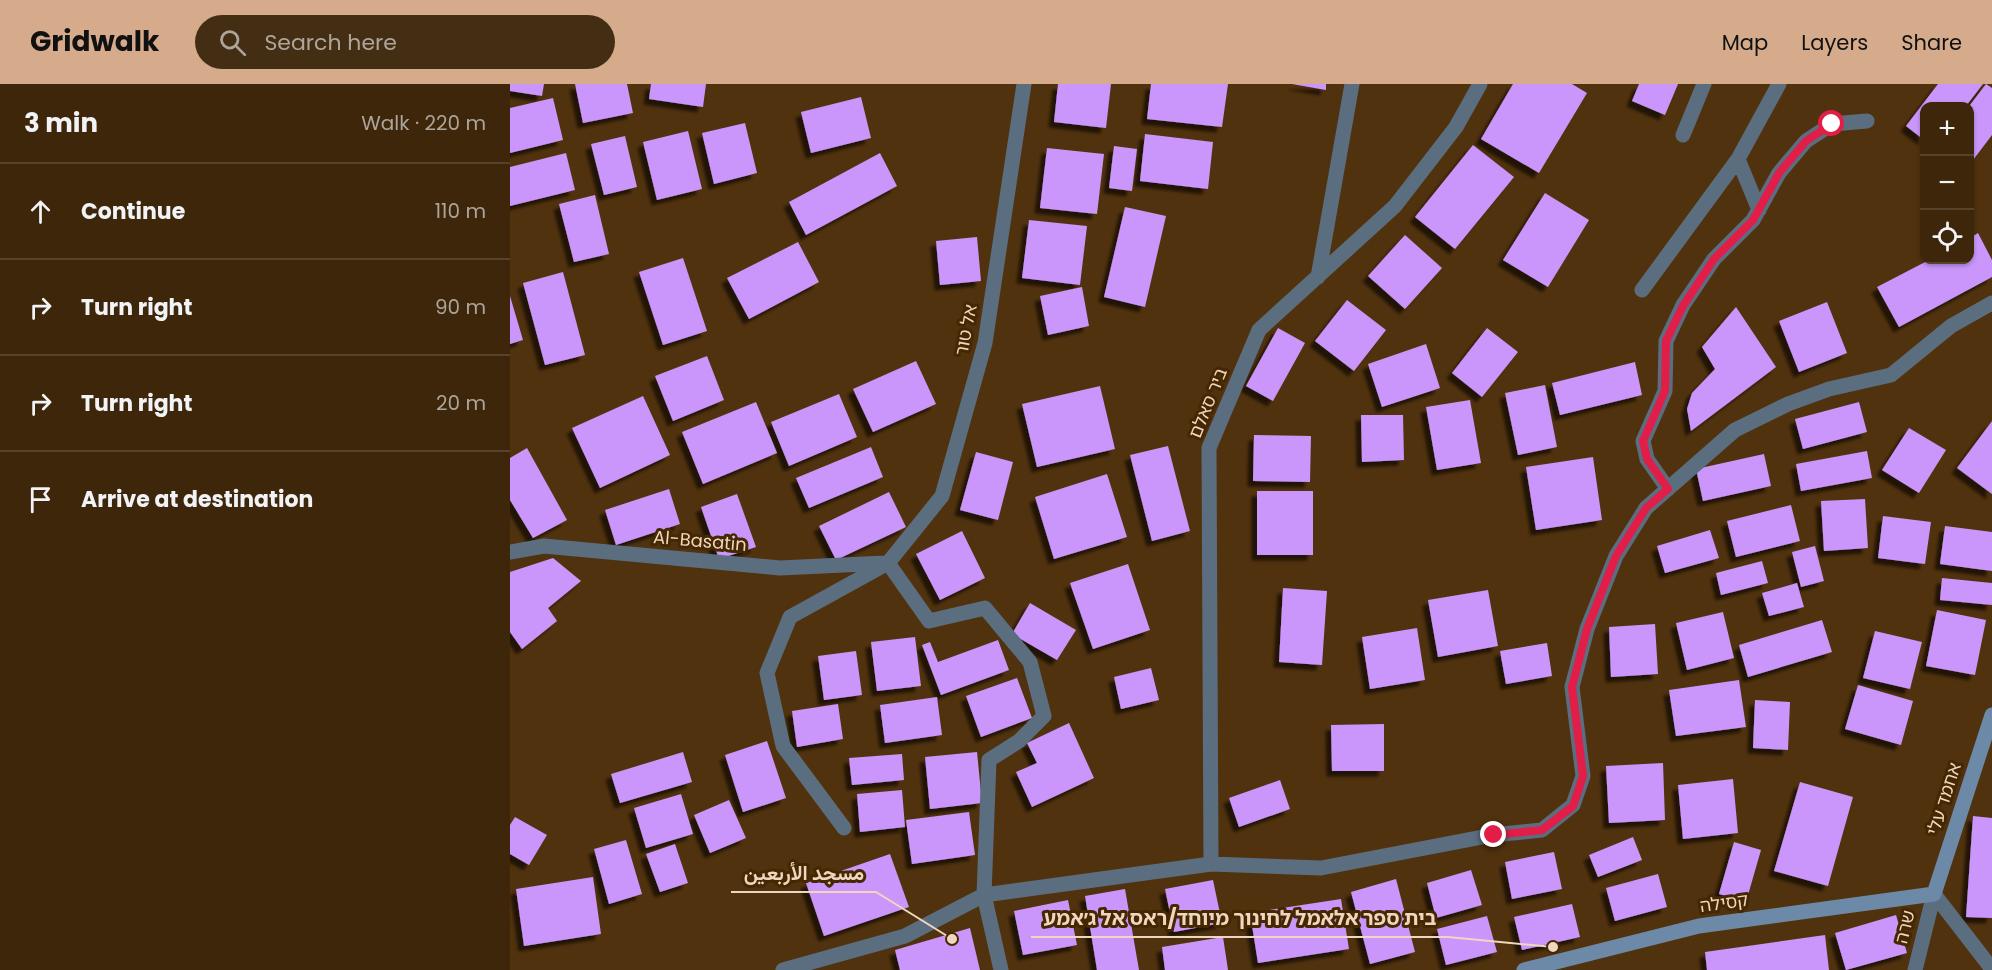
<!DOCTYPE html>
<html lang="en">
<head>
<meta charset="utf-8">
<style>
  :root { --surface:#3d260a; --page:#442e13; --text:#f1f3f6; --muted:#ada59c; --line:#56432b; --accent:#d6ab8b }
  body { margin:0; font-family:Poppins,Vazirmatn,"Noto Sans Hebrew",sans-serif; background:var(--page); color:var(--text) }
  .controls { position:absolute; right:18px; top:18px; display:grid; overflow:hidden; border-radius:12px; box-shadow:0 2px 4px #0004 }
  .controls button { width:54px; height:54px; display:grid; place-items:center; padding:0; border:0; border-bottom:2px solid var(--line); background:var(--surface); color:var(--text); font:30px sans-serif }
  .stop { position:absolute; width:18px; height:18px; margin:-14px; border:4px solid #e11d48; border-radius:50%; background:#fff }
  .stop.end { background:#e11d48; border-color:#fff; box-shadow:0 2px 6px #0008 }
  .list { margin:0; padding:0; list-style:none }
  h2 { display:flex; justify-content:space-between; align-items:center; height:78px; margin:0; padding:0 24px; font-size:26px }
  h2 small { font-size:20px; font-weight:400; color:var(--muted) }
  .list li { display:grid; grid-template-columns:39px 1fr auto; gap:18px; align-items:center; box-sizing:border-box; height:96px; padding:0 24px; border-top:2px solid var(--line) }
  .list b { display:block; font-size:22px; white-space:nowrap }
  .list em { font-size:20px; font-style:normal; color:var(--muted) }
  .icon { flex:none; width:33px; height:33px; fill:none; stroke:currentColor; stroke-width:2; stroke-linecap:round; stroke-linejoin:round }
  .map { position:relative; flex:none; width:1482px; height:886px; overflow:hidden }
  header { display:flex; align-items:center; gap:36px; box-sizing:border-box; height:84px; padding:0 30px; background:var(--accent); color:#111 }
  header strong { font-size:28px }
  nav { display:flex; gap:33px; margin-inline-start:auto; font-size:21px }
  .search { width:420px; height:54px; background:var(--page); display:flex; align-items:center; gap:15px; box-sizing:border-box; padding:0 21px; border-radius:33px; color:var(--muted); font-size:22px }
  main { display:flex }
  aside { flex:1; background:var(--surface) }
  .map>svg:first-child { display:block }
  .building { fill:#ca96fb; filter:url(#shadow) }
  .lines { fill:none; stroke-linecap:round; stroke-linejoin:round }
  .street { stroke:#5b6e80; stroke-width:15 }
  .secondary { stroke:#6c8aa7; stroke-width:15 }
  .route { stroke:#e11d48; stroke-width:8 }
  .labels { text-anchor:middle; stroke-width:6; stroke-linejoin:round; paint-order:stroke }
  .street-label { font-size:18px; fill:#efd7bf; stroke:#452802 }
  .leader { fill:none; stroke:#efd7bf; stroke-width:2 }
  .callout-dot { fill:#efd7bf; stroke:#452802; stroke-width:2 }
  .callout-label { font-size:20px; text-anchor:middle; font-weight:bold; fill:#efd7bf; stroke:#452802; stroke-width:6; stroke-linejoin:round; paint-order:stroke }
</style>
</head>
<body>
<header>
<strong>Gridwalk</strong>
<div class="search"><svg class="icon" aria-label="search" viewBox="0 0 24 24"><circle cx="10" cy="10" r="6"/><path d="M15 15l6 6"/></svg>Search here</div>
<nav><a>Map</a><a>Layers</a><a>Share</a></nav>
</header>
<main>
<aside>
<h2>3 min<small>Walk · 220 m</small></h2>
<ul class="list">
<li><svg class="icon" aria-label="ahead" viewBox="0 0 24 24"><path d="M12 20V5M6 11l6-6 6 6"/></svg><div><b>Continue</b></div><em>110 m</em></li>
<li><svg class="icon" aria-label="right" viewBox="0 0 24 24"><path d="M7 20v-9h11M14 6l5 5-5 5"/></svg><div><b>Turn right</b></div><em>90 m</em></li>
<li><svg class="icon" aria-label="right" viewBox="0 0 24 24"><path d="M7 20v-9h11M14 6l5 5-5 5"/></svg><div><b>Turn right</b></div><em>20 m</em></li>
<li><svg class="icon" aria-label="arrive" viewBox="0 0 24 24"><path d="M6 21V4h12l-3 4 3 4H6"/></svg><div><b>Arrive at destination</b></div></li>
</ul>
</aside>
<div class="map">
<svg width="1482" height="886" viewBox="0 0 1482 886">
  <defs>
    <filter id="shadow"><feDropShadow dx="-5.5" dy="5.5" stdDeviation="1.5" flood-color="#0009"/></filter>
  </defs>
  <rect width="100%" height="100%" fill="#51320e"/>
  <path class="building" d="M 0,0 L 34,0 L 32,12 L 0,7 Z
    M 65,0 L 117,0 L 123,29 L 73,39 Z
    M 141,0 L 196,0 L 193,23 L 139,15 Z
    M 548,0 L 601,0 L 596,44 L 544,38 Z
    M 641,0 L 718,0 L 712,43 L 637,35 Z
    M 782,0 L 816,0 L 816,6 Z
    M 1003,0 L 1062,0 L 1077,9 L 1029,89 L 971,55 Z
    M 1129,0 L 1168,0 L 1155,31 L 1122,17 Z
    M 1428,0 L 1473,0 L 1456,22 L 1414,22 L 1414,56 L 1396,42 Z
    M 1476,0 L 1482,4 L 1482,51 L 1460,80 L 1460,21 Z
    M 351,13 L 361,54 L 301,69 L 291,28 Z
    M 43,14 L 53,56 L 0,69 L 0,24 Z
    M 235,39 L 247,89 L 204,100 L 192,49 Z
    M 178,47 L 192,105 L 147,116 L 133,58 Z
    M 635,50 L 703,58 L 698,105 L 630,97 Z
    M 115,52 L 127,103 L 94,111 L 81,60 Z
    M 963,61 L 1004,93 L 945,165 L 905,133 Z
    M 604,62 L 627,65 L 622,107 L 599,104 Z
    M 537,64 L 594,70 L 587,130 L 530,124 Z
    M 56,69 L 65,106 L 0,122 L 0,83 Z
    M 370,69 L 387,102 L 296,151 L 279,118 Z
    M 1035,109 L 1079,136 L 1038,203 L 993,176 Z
    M 85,111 L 99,170 L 64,178 L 49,120 Z
    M 615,123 L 656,132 L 635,223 L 594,213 Z
    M 519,136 L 577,142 L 570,201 L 512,194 Z
    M 1468,149 L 1482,176 L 1482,193 L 1389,243 L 1367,203 L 1419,176 L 1460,176 L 1460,154 Z
    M 895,151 L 932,184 L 895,225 L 858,192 Z
    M 467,153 L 471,197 L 430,201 L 426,157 Z
    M 288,158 L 309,198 L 239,235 L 217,194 Z
    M 173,174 L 197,247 L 153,261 L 129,188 Z
    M 53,188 L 75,271 L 35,281 L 13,199 Z
    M 572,203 L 579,242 L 538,251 L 530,212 Z
    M 0,212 L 13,256 L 0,260 Z
    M 837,216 L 876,246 L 844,287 L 805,257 Z
    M 1317,218 L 1337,269 L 1289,288 L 1269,237 Z
    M 1226,223 L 1266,283 L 1181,347 L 1177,325 L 1182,309 L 1205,285 L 1192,263 Z
    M 768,244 L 795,259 L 763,317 L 736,302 Z
    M 977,244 L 1008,268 L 972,313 L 942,289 Z
    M 916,260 L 930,304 L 872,323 L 858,280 Z
    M 197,272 L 214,316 L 163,337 L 145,292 Z
    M 406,277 L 426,320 L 363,348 L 343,305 Z
    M 1125,278 L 1132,311 L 1050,331 L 1042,299 Z
    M 1035,301 L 1047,363 L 1008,371 L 995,309 Z
    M 590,302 L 605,365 L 527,383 L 512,320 Z
    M 329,310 L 347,353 L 279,382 L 261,338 Z
    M 133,312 L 160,371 L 90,404 L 62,344 Z
    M 960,316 L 971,379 L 927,386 L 916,323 Z
    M 246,318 L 267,369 L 193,400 L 172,348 Z
    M 1349,318 L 1357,348 L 1293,365 L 1285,335 Z
    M 851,331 L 893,331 L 894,376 L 852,378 Z
    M 1482,337 L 1482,410 L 1447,384 Z
    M 1399,344 L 1436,366 L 1409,409 L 1372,386 Z
    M 744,351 L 801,352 L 800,398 L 743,397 Z
    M 658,362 L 680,447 L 642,457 L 620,371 Z
    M 361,363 L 373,393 L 299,424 L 286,394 Z
    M 17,364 L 57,436 L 23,454 L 0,416 L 0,374 Z
    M 1357,367 L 1362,394 L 1291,407 L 1286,380 Z
    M 466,368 L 503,378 L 488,436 L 450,426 Z
    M 1254,370 L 1261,402 L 1193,417 L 1186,385 Z
    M 1083,373 L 1092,436 L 1026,446 L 1016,383 Z
    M 597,390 L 617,453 L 544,475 L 525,413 Z
    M 159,405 L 170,440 L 106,461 L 95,426 Z
    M 747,407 L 803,407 L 803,471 L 747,471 Z
    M 379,408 L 396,443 L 326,476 L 309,442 Z
    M 227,410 L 246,463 L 209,475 L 191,423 Z
    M 1355,415 L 1358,464 L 1314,467 L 1311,417 Z
    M 1281,421 L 1290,457 L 1226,473 L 1217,437 Z
    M 1373,432 L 1421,438 L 1415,480 L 1368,474 Z
    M 1435,442 L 1482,448 L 1482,487 L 1430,480 Z
    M 1200,446 L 1209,474 L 1155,489 L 1147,462 Z
    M 452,447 L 475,494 L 430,516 L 406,470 Z
    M 1305,462 L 1314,497 L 1291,503 L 1282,468 Z
    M 43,474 L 71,497 L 38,524 L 47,537 L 12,565 L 0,548 L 0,488 Z
    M 1252,477 L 1258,499 L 1211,511 L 1206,489 Z
    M 618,480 L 640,546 L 583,565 L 560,499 Z
    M 1432,494 L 1482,499 L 1482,521 L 1430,516 Z
    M 1287,499 L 1294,523 L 1259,532 L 1252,509 Z
    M 773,504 L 817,507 L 812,581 L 769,578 Z
    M 978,506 L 988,562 L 928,573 L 918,516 Z
    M 520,519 L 566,546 L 547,576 L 502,550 Z
    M 1427,526 L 1476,536 L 1465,591 L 1416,582 Z
    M 1213,528 L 1224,574 L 1177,586 L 1166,539 Z
    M 1312,536 L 1322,568 L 1238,593 L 1229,561 Z
    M 1145,540 L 1148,590 L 1101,593 L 1099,543 Z
    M 907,544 L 915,596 L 860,605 L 852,553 Z
    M 1365,547 L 1412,558 L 1400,605 L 1353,594 Z
    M 405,553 L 411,602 L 367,607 L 361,558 Z
    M 488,556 L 499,586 L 431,611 L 412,561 L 420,558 L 428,578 Z
    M 1037,559 L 1042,592 L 996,600 L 990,567 Z
    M 346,567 L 352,611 L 314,616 L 308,572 Z
    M 641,584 L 649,616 L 611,625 L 604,593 Z
    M 507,594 L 522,634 L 471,653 L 456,612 Z
    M 1229,596 L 1236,643 L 1166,652 L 1159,606 Z
    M 1348,601 L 1403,617 L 1391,661 L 1335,645 Z
    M 427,613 L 432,651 L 375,659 L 370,621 Z
    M 1245,616 L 1280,618 L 1278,666 L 1243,664 Z
    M 328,620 L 333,655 L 287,663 L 282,627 Z
    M 559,639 L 584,694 L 522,723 L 506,688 L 527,679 L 517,659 Z
    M 874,640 L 874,687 L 822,687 L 821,641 Z
    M 257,657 L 276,714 L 233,728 L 215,671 Z
    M 173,668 L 182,698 L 110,719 L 101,690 Z
    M 467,668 L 472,719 L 420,725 L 415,673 Z
    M 392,670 L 394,696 L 342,701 L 339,674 Z
    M 1153,679 L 1155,736 L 1099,739 L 1096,682 Z
    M 1223,695 L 1228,749 L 1173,755 L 1168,701 Z
    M 770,696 L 780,725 L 729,743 L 719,714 Z
    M 1290,698 L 1343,713 L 1318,802 L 1264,787 Z
    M 392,706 L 395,743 L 350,748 L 347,710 Z
    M 171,710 L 183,750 L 136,764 L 124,724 Z
    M 219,716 L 236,754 L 200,769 L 184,731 Z
    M 459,728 L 465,771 L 402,780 L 396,736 Z
    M 1463,732 L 1482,734 L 1482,834 L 1456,833 Z
    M 5,733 L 37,751 L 19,781 L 0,770 L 0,741 Z
    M 1123,753 L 1132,776 L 1088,793 L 1079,771 Z
    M 116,756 L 132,810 L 99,820 L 84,765 Z
    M 1224,758 L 1251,766 L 1236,818 L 1209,810 Z
    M 165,760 L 178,799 L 150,808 L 136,770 Z
    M 1044,768 L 1052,805 L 1002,815 L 995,778 Z
    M 380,770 L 399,823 L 314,852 L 296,799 Z
    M 961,786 L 972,821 L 926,834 L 917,799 Z
    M 1148,790 L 1157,823 L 1105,837 L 1096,804 Z
    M 83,793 L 91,850 L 14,862 L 6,805 Z
    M 886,795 L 905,868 L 860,880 L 841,808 Z
    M 703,796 L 712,839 L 664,848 L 655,805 Z
    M 615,805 L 629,886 L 587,886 L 575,812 Z
    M 831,815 L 839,865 L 748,879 L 740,829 Z
    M 558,816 L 567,861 L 513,871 L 504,827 Z
    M 1062,820 L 1070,853 L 1012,866 L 1004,833 Z
    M 1386,831 L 1397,869 L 1336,886 L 1325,849 Z
    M 977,832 L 987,868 L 936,881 L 927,845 Z
    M 460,844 L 470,886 L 390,886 L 385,866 Z
    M 1315,851 L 1319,886 L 1197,886 L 1195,868 Z
    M 713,853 L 718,886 L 655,886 L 652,863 Z"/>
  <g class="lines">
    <path class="street" d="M 1173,51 L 1194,0
      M 1249,126 L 1228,75 L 1269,0
      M 808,193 L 842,0
      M 1132,206 L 1228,75
      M 1158,405 L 1137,375 L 1133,357 L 1155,307 L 1156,257 L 1173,221 L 1204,175 L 1243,136 L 1269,89 L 1296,57 L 1322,40 L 1357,37
      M 0,468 L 34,462 L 270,484 L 375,479
      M 334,744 L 273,662 L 257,589 L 280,533 L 378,479 L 432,412 L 475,259 L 514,0
      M 701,780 L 699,364 L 749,246 L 885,122 L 946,43 L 970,0
      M 1424,810 L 1482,885
      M 273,886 L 395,852 L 474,811 L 479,676 L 509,657 L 534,632 L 520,578 L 475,524 L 419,537 L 378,479
      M 491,886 L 474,811 L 701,780 L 811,784 L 983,751 L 1032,746 L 1063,721 L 1073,692 L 1062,603 L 1077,545 L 1106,472 L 1136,424 L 1225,346 L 1278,320 L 1319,305 L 1381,291 L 1441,242 L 1482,219
      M 1405,886 L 1424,810"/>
    <path class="secondary" d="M 1014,886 L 1189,842 L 1424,810 L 1482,631"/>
  </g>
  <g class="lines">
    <path class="route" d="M 984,751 L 1032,746 L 1063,722 L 1073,692 L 1062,603 L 1077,545 L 1106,472 L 1136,424 L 1158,405 L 1137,375 L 1133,357 L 1155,307 L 1156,257 L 1173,222 L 1204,175 L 1243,136 L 1269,89 L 1296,57 L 1322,40"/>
  </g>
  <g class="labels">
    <g class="street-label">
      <text transform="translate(456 246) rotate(-79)" y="6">אל טור</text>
      <text transform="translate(698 319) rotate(-68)" y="6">ביר סאלם</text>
      <text transform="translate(190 457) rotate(5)" y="6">Al-Basatin</text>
      <text transform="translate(1434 715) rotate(-72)" y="6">אחמד עלי</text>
      <text transform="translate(1214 819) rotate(-8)" y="6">קסילה</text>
      <text transform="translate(1395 843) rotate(-76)" y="6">שרה</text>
    </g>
  </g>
  <path class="leader" d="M442 855L366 808H221M1043 863L938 853H521"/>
  <g class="callout-dot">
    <circle cx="442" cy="855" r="6"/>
    <circle cx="1043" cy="863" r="6"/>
  </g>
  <g class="callout-label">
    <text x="294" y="796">مسجد الأربعين</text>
    <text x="730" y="841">בית ספר אלאמל לחינוך מיוחד/ראס אל ג׳אמע</text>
  </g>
</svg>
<div class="controls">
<button>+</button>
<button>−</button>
<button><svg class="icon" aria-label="locate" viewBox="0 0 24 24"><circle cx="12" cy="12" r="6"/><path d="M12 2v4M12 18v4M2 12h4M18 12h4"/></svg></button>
</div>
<div class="stop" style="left:1322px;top:40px"></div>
<div class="stop end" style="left:984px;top:751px"></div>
</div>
</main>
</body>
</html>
